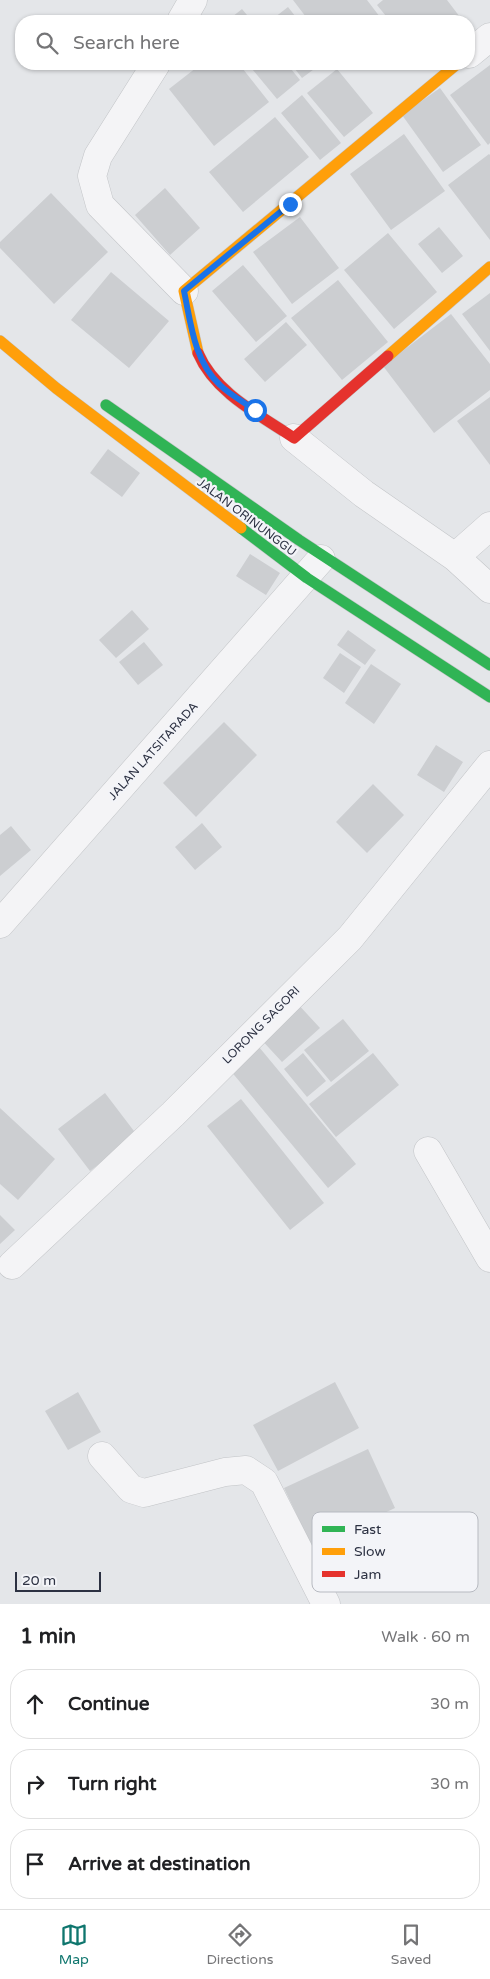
<!DOCTYPE html>
<html lang="en">
<head>
<meta charset="utf-8">
<style>
  :root { --surface:#fff; --page:#f6f6f6; --text:#202124; --muted:#757577; --line:#e0e0e0; --accent:#0f766e }
  body { margin:0; font-family:"Varela Round",sans-serif; background:var(--page); color:var(--text) }
  .scale { position:absolute; left:15px; bottom:12px; width:86px; box-sizing:border-box; padding-left:5px; border:2px solid #2c3142; border-top:0; font-size:14px; line-height:18px; white-space:nowrap; color:#2c3142; -webkit-text-stroke:4px #f3f4f8; paint-order:stroke }
  .stop { position:absolute; width:15px; height:15px; margin:-11px; border:4px solid #1a73e8; border-radius:50%; background:#fff }
  .stop.end { background:#1a73e8; border-color:#fff; box-shadow:0 1px 5px #0008 }
  .list { margin:0; padding:0; list-style:none }
  h2 { display:flex; justify-content:space-between; align-items:center; height:65px; margin:0; padding:0 20px; font-size:21px }
  h2 small { font-size:16px; font-weight:400; color:var(--muted) }
  .list li { display:grid; grid-template-columns:32px 1fr auto; gap:15px; align-items:center; box-sizing:border-box; height:70px; margin:0 10px 10px; padding:0 10px; border:1px solid var(--line); border-radius:20px }
  .list b { display:block; font-size:19px; white-space:nowrap }
  .list em { font-size:16px; font-style:normal; color:var(--muted) }
  .icon { flex:none; width:28px; height:28px; fill:none; stroke:currentColor; stroke-width:2; stroke-linecap:round; stroke-linejoin:round }
  .map { position:relative; flex:none; width:490px; height:1604px; overflow:hidden }
  .search { position:absolute; background:var(--surface); box-shadow:0 1px 4px #0004; left:15px; right:15px; top:15px; height:55px; display:flex; align-items:center; gap:12px; box-sizing:border-box; padding:0 18px; border-radius:20px; color:var(--muted); font-size:19px }
  .sheet { height:305px; background:var(--surface) }
  nav { display:flex; justify-content:space-around; align-items:center; box-sizing:border-box; height:70px; border-top:1px solid var(--line); background:var(--surface); font-size:14px; color:var(--muted) }
  nav a { display:grid; justify-items:center; gap:2px }
  nav .on { color:var(--accent) }
  .map>svg:first-child { display:block }
  .building { fill:#ccced1 }
  .lines { fill:none; stroke-linecap:round; stroke-linejoin:round }
  .street-casing { stroke:#c2c4c7; stroke-width:29 }
  .fast-casing { stroke:#c2c4c7; stroke-width:12 }
  .slow-casing { stroke:#c2c4c7; stroke-width:12 }
  .jam-casing { stroke:#c2c4c7; stroke-width:12 }
  .street { stroke:#f4f4f6; stroke-width:28 }
  .fast { stroke:#30b455; stroke-width:11 }
  .slow { stroke:#ff9f0a; stroke-width:11 }
  .jam { stroke:#e5322d; stroke-width:11 }
  .route { stroke:#1a73e8; stroke-width:6 }
  .labels { text-anchor:middle; stroke-width:4.5; stroke-linejoin:round; paint-order:stroke }
  .street-label { font-size:12px; fill:#2c3142; stroke:#f3f4f8 }
  .key { fill:#f3f4f8; stroke:#b7bac1; stroke-width:1 }
  .key-label { font-size:14px; fill:#2c3142 }
</style>
</head>
<body>
<div class="map">
<svg width="490" height="1604" viewBox="0 0 490 1604">
  <rect width="100%" height="100%" fill="#e4e6e9"/>
  <path class="building" d="M 293,0 L 367,0 L 383,21 L 309,21 Z
    M 383,0 L 447,0 L 463,21 L 390,21 L 377,5 Z
    M 288,7 L 299,21 L 270,21 Z
    M 242,9 L 252,21 L 227,21 Z
    M 201,64 L 239,64 L 269,102 L 214,146 L 169,89 Z
    M 248,64 L 287,64 L 300,80 L 277,99 Z
    M 291,64 L 321,64 L 302,78 Z
    M 490,65 L 490,143 L 488,145 L 450,95 Z
    M 337,69 L 373,113 L 344,137 L 307,93 Z
    M 440,88 L 481,145 L 443,172 L 402,115 Z
    M 302,95 L 341,143 L 320,160 L 281,113 Z
    M 275,117 L 309,157 L 243,212 L 209,172 Z
    M 404,134 L 445,191 L 391,230 L 350,174 Z
    M 489,154 L 490,155 L 490,240 L 448,185 Z
    M 165,188 L 200,228 L 170,255 L 135,215 Z
    M 51,193 L 108,252 L 54,304 L 0,248 L 0,242 Z
    M 300,217 L 339,268 L 292,304 L 253,252 Z
    M 439,227 L 463,256 L 442,273 L 418,244 Z
    M 388,233 L 437,292 L 394,329 L 344,270 Z
    M 243,265 L 287,316 L 256,342 L 212,291 Z
    M 111,272 L 169,321 L 129,368 L 71,320 Z
    M 338,280 L 388,342 L 342,380 L 291,318 Z
    M 490,293 L 490,351 L 462,314 Z
    M 451,314 L 490,364 L 490,390 L 434,433 L 383,366 Z
    M 286,322 L 307,345 L 265,382 L 244,359 Z
    M 490,397 L 490,465 L 457,421 Z
    M 108,449 L 140,473 L 122,497 L 90,473 Z
    M 250,554 L 280,573 L 266,595 L 236,576 Z
    M 132,610 L 149,629 L 116,658 L 99,640 Z
    M 348,630 L 376,650 L 365,665 L 337,645 Z
    M 144,642 L 163,665 L 138,685 L 119,662 Z
    M 340,653 L 361,667 L 344,693 L 323,678 Z
    M 371,664 L 401,684 L 374,724 L 345,703 Z
    M 224,722 L 257,755 L 196,817 L 163,783 Z
    M 436,745 L 463,762 L 444,792 L 417,775 Z
    M 373,784 L 404,815 L 367,853 L 336,822 Z
    M 202,823 L 222,847 L 195,870 L 175,847 Z
    M 11,826 L 31,850 L 0,876 L 0,835 Z
    M 296,1002 L 320,1028 L 282,1062 L 258,1036 Z
    M 343,1019 L 369,1051 L 331,1082 L 304,1050 Z
    M 259,1047 L 356,1164 L 328,1188 L 230,1070 Z
    M 303,1053 L 326,1081 L 307,1097 L 284,1069 Z
    M 373,1053 L 399,1085 L 336,1137 L 309,1104 Z
    M 105,1093 L 137,1135 L 90,1171 L 58,1129 Z
    M 241,1099 L 324,1203 L 290,1230 L 207,1126 Z
    M 0,1108 L 55,1159 L 18,1200 L 0,1184 Z
    M 0,1215 L 15,1230 L 0,1244 Z
    M 335,1382 L 359,1428 L 278,1471 L 253,1425 Z
    M 78,1392 L 101,1432 L 68,1450 L 45,1411 Z
    M 368,1449 L 395,1508 L 312,1547 L 284,1488 Z"/>
  <g class="lines">
    <defs>
      <path id="street" d="M 181,21 L 193,0
        M 469,54 L 490,37
        M 156,64 L 98,156 L 92,176 L 100,205 L 184,291
        M 294,438 L 364,494 L 455,557 L 490,589
        M 455,557 L 490,526
        M 0,924 L 321,559
        M 428,1151 L 490,1258
        M 12,1265 L 173,1114 L 350,938 L 490,765
        M 102,1456 L 131,1489 L 144,1493 L 225,1472 L 246,1470 L 264,1482 L 326,1604"/>
      <path id="fast" d="M 106,405 L 299,540 L 490,665
        M 241,528 L 307,578 L 490,697"/>
      <path id="slow" d="M 0,341 L 56,388 L 241,528
        M 198,353 L 184,291 L 457,64
        M 388,356 L 490,267"/>
      <path id="jam" d="M 198,353 C 215,393 260,415 294,438 L 388,356"/>
    </defs>
    <use href="#street" class="street-casing"/>
    <use href="#fast" class="fast-casing"/>
    <use href="#slow" class="slow-casing"/>
    <use href="#jam" class="jam-casing"/>
    <use href="#street" class="street"/>
    <use href="#fast" class="fast"/>
    <use href="#slow" class="slow"/>
    <use href="#jam" class="jam"/>
  </g>
  <g class="lines">
    <path class="route" d="M 255,410 C 244,402 230,395 220,385 C 194,361 191,324 184,291 L 290,204"/>
  </g>
  <g class="labels">
    <g class="street-label">
      <text transform="translate(247 517) rotate(37)" y="4">JALAN ORINUNGGU</text>
      <text transform="translate(153 751) rotate(-48)" y="4">JALAN LATSITARADA</text>
      <text transform="translate(261 1025) rotate(-45)" y="4">LORONG SAGORI</text>
    </g>
  </g>
  <rect x="312" y="1512" width="166" height="80" rx="8" class="key"/>
  <rect x="322" y="1526" width="23" height="6" fill="#30b455"/>
  <rect x="322" y="1548" width="23" height="7" fill="#ff9f0a"/>
  <rect x="322" y="1571" width="23" height="6" fill="#e5322d"/>
  <g class="key-label">
    <text x="354" y="1534">Fast</text>
    <text x="354" y="1556">Slow</text>
    <text x="354" y="1579">Jam</text>
  </g>
</svg>
<div class="scale">20 m</div>
<div class="stop" style="left:255px;top:410px"></div>
<div class="stop end" style="left:290px;top:204px"></div>
<div class="search"><svg class="icon" aria-label="search" viewBox="0 0 24 24"><circle cx="10" cy="10" r="6"/><path d="M15 15l6 6"/></svg>Search here</div>
</div>
<section class="sheet">
<h2>1 min<small>Walk · 60 m</small></h2>
<ul class="list">
<li><svg class="icon" aria-label="ahead" viewBox="0 0 24 24"><path d="M12 20V5M6 11l6-6 6 6"/></svg><div><b>Continue</b></div><em>30 m</em></li>
<li><svg class="icon" aria-label="right" viewBox="0 0 24 24"><path d="M7 20v-9h11M14 6l5 5-5 5"/></svg><div><b>Turn right</b></div><em>30 m</em></li>
<li><svg class="icon" aria-label="arrive" viewBox="0 0 24 24"><path d="M6 21V4h12l-3 4 3 4H6"/></svg><div><b>Arrive at destination</b></div></li>
</ul>
</section>
<nav>
<a class="on"><svg class="icon" aria-label="map" viewBox="0 0 24 24"><path d="M3 6l6-2 6 2 6-2v14l-6 2-6-2-6 2zM9 4v14M15 6v14"/></svg>Map</a>
<a><svg class="icon" aria-label="directions" viewBox="0 0 24 24"><path d="M12 3l9 9-9 9-9-9zM9 14v-3h6M13 9l2 2-2 2"/></svg>Directions</a>
<a><svg class="icon" aria-label="saved" viewBox="0 0 24 24"><path d="M7 4h10v16l-5-4-5 4z"/></svg>Saved</a>
</nav>
</body>
</html>
